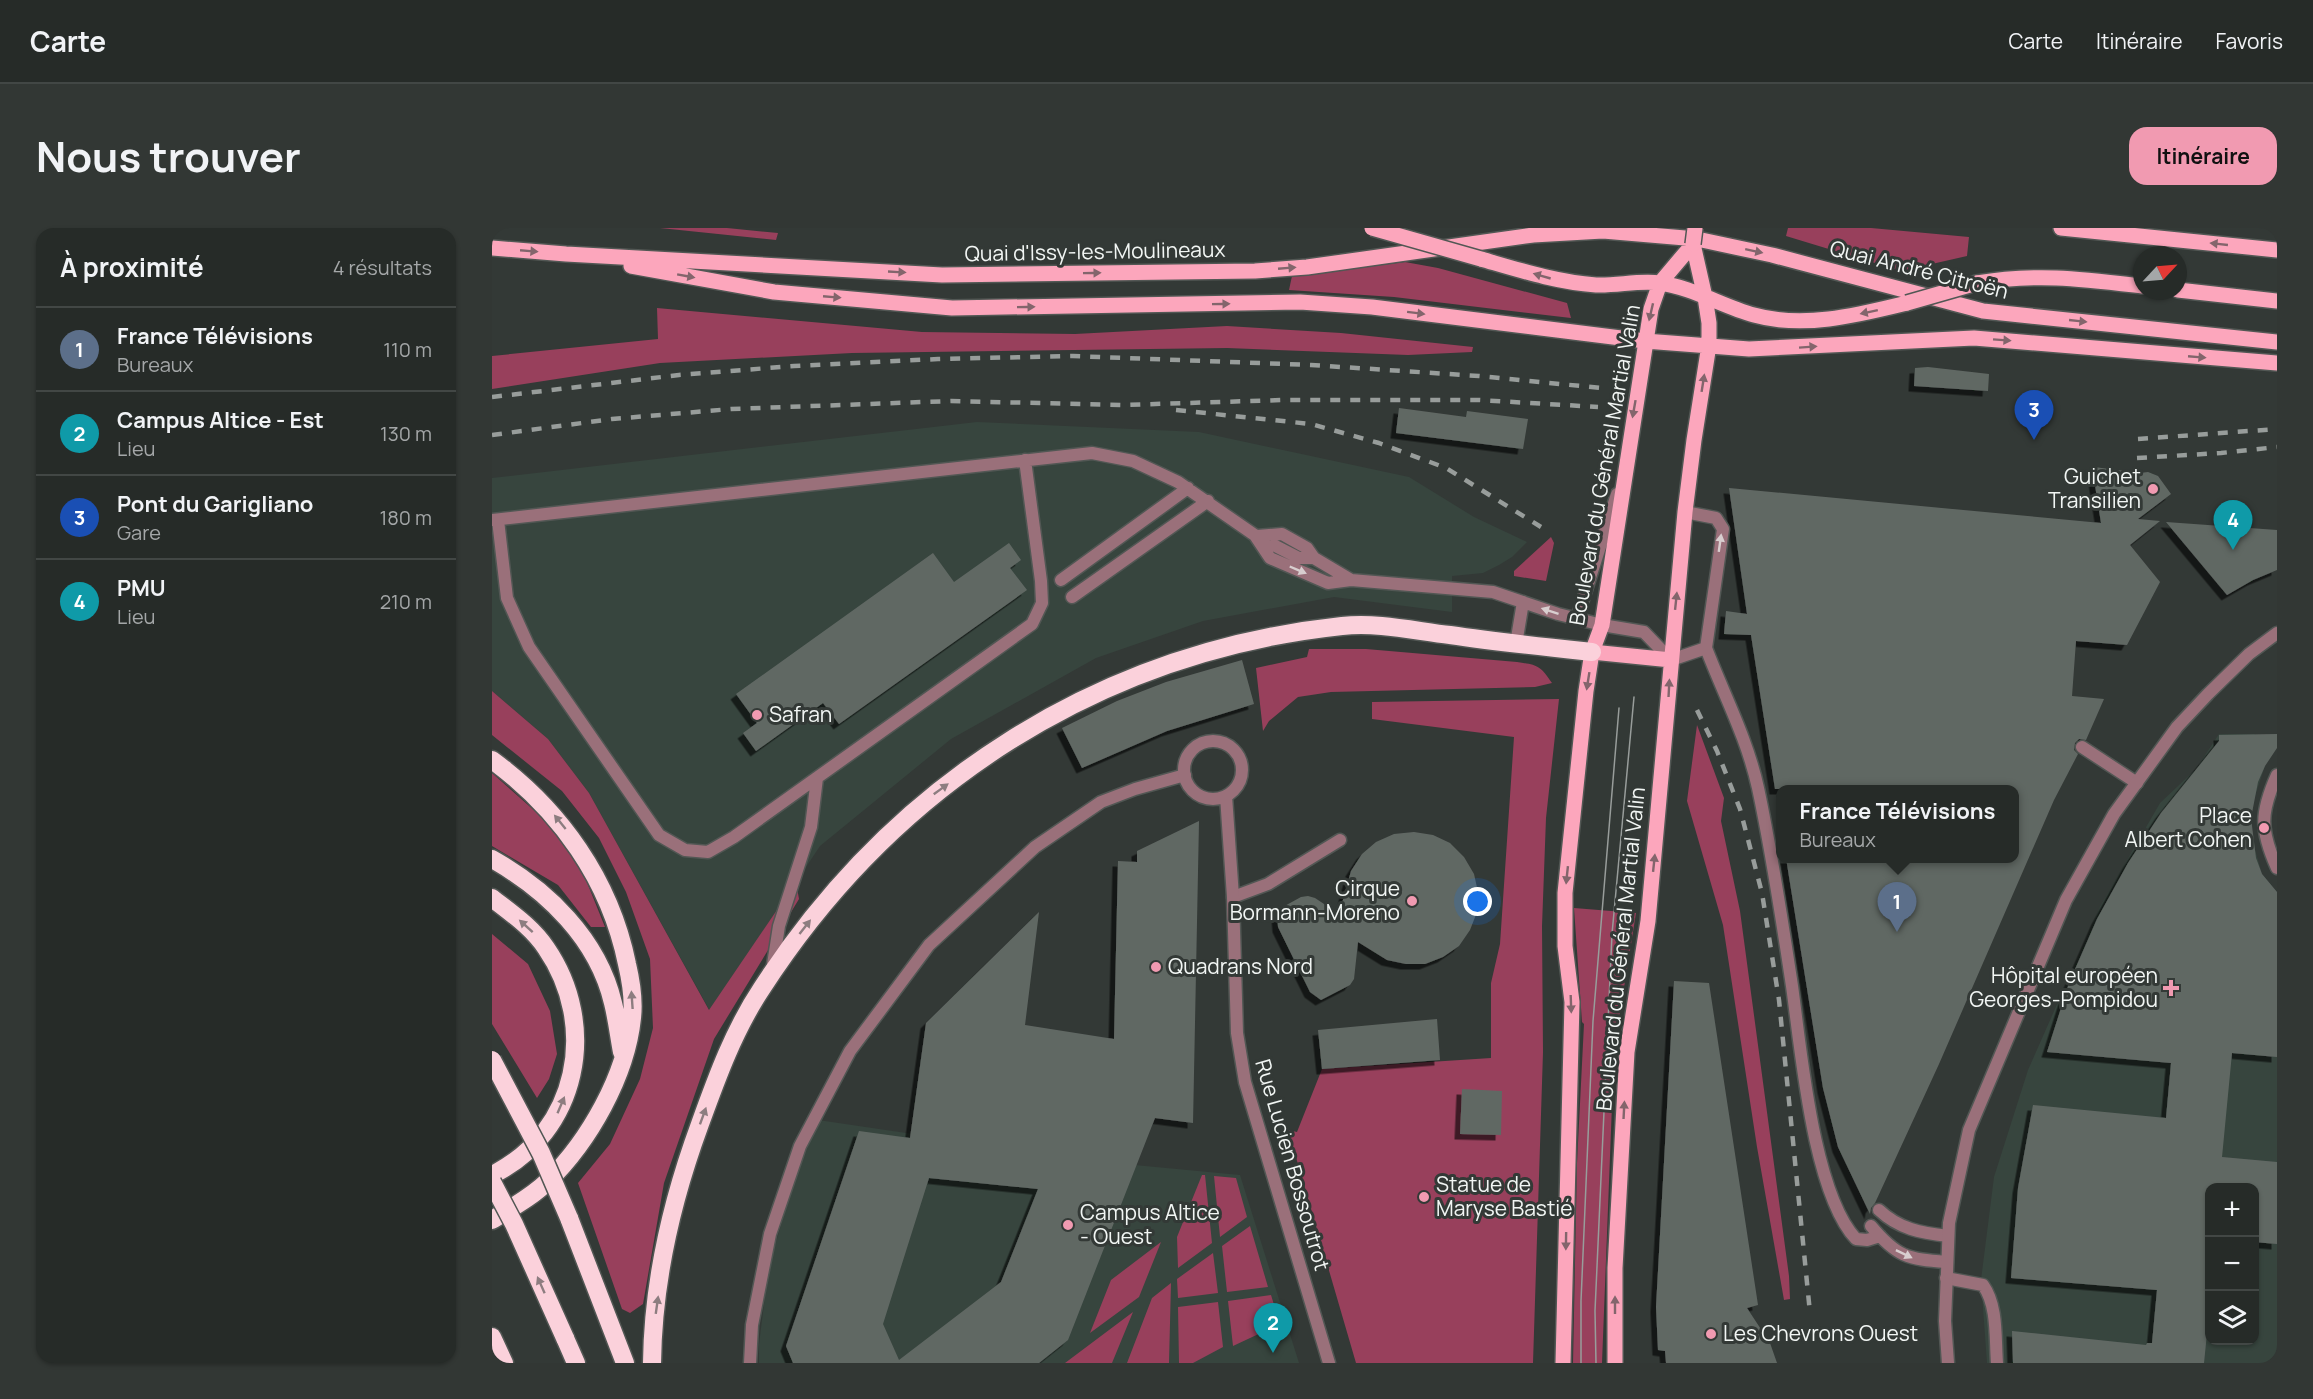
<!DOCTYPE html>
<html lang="fr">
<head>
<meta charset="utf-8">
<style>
  :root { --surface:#262b28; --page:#323734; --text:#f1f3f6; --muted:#a4a7a8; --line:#424745; --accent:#f19ab1 }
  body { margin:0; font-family:Manrope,sans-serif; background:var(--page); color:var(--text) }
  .controls { position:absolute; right:18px; bottom:18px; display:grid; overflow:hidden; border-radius:12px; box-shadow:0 2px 4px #0004 }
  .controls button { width:54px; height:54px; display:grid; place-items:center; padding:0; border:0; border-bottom:2px solid var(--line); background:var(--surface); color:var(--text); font:30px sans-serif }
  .compass { position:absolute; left:1641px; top:18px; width:54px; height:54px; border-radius:50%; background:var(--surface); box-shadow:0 2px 4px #0004; rotate:64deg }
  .you { position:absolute; left:986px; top:674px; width:21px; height:21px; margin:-15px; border:4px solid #fff; border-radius:50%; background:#1a73e8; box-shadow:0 0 0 9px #1a73e833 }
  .badge { display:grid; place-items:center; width:39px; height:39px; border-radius:50%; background:var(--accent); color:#fff; font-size:20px; font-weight:700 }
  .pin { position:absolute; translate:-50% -50px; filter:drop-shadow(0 2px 3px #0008) }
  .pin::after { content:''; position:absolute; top:32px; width:21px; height:18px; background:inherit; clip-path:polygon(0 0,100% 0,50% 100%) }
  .popup { position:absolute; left:1284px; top:557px; width:243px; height:78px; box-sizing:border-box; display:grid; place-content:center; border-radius:12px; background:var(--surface); filter:drop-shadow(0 2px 4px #0005); font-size:20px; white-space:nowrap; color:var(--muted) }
  .popup b { font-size:22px; color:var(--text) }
  .popup::after { content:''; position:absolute; left:50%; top:100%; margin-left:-12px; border:12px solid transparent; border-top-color:var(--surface) }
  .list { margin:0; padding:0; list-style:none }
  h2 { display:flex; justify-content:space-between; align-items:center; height:78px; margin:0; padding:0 24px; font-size:26px }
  h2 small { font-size:20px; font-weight:400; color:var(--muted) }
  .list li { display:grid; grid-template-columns:39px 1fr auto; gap:18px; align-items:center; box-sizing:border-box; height:84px; padding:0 24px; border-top:2px solid var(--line) }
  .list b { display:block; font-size:22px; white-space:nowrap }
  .list p { margin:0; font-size:20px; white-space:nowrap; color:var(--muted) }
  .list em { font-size:20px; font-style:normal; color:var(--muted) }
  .icon { flex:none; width:33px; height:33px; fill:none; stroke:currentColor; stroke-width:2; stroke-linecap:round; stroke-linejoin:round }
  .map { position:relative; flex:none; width:1785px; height:1135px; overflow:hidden; border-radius:18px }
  header { display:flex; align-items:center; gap:36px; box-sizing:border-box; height:84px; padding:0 30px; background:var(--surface); border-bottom:2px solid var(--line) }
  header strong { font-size:28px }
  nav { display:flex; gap:33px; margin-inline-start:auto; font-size:21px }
  .intro { display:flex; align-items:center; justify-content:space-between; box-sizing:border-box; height:144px; padding:0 36px }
  h1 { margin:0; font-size:42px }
  .button { padding:15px 27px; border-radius:18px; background:var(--accent); color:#111; font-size:21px; font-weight:700 }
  main { display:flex; gap:36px; padding:0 36px }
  aside { flex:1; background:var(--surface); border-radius:18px; box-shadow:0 2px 4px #0004 }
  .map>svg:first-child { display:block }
  .built { fill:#37453e; fill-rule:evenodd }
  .green { fill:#98405c }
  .building { fill:#616864; fill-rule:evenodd; filter:url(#shadow) }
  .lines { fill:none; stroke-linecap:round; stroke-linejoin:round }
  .lane-casing { stroke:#525754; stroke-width:15 }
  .street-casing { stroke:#525754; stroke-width:15 }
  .primary-casing { stroke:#525754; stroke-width:18 }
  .highway-casing { stroke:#525754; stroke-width:21 }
  .lane { stroke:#9a707a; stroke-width:12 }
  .street { stroke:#9a707a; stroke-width:12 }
  .primary { stroke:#fca6bc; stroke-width:15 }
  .highway { stroke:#fbd1db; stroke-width:18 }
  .tram { stroke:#989d9b; stroke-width:1.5 }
  .rail { stroke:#989d9b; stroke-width:4.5; stroke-dasharray:10 10; stroke-linecap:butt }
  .primary-bridge-casing { stroke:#525754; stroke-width:18; stroke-linecap:butt }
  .highway-bridge-casing { stroke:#525754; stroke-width:21; stroke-linecap:butt }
  .primary-bridge { stroke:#fca6bc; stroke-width:15 }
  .highway-bridge { stroke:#fbd1db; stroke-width:18 }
  .oneway { fill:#83656c }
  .oneway2 { fill:#d8cecf }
  .oneway3 { fill:#8d7d80 }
  .poi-dot { fill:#f19ab1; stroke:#333936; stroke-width:2 }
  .labels { text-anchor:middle; stroke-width:6; stroke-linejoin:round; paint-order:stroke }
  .street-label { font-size:21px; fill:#f2f6f4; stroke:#333936 }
  .poi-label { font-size:21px; fill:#f2f6f4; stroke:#333936; text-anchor:start }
</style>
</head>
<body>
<header>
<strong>Carte</strong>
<nav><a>Carte</a><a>Itinéraire</a><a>Favoris</a></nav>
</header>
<div class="intro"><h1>Nous trouver</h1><a class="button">Itinéraire</a></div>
<main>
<aside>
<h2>À proximité<small>4 résultats</small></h2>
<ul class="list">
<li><span class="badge" style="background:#5c6f8a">1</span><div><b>France Télévisions</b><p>Bureaux</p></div><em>110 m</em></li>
<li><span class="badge" style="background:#0f9aa8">2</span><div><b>Campus Altice - Est</b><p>Lieu</p></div><em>130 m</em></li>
<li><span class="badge" style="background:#1a4fb4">3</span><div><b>Pont du Garigliano</b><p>Gare</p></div><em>180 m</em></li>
<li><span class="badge" style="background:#0f9aa8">4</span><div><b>PMU</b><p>Lieu</p></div><em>210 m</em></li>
</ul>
</aside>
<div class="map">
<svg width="1785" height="1135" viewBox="0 0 1785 1135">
  <defs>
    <filter id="shadow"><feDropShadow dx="-5.5" dy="5.5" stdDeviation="0" flood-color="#0009"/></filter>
  </defs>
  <rect width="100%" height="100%" fill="#333936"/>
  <path class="built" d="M 485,194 L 707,204 L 917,249 L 982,289 L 1035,314 L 1020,329 L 1007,337 L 991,345 L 960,348 L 960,384 L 842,369 L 711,393 L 604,430 L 459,511 L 328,618 L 218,783 L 97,565 L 56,511 L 0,463 L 0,250 Z
    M 1727,506 L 1763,506 L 1760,510 L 1773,538 L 1762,571 L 1759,590 L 1760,611 L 1770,646 L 1785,664 L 1785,1135 L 1495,1135 L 1489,1052 L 1502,949 L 1536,842 L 1608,679 L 1668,575 L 1704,541 ZM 1718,960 L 1762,960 L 1762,1112 L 1718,1112 Z
    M 326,892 L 611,934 L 748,947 L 807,1135 L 267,1135 L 267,1116 L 273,1068 L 282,1021 L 299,963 Z"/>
  <path class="green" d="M 168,0 L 235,0 L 286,5 L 284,12 Z
    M 1296,0 L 1379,0 L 1477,9 L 1475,28 L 1409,43 L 1294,8 Z
    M 913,34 L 946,40 L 1075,75 L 1079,90 L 902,69 L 797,62 L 800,48 Z
    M 165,80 L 430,104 L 583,106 L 735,98 L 849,105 L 981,119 L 980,124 L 916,127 L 735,120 L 360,125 L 168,135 L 0,161 L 0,128 L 166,111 Z
    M 1059,309 L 1062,315 L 1054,353 L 1022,348 L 1022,343 Z
    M 817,421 L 874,421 L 1025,434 C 1045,437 1048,437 1060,455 L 1043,459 L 839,464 L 806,469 L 777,493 L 771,503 L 764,440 L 815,429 Z
    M 0,463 L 56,511 L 97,565 L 217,782 L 304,654 L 307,671 L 222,811 L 172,955 L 151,1076 L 138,1085 L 130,1081 L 86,955 L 118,916 L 148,851 L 161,800 L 158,731 L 134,664 L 107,610 L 70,563 L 0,507 Z
    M 1067,471 L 1054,590 L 1050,698 L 1051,824 L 1041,1135 L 864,1135 L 796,902 L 805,904 L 830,841 L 999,830 L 999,755 L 1008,716 L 1022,509 L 880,491 L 880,474 Z
    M 1205,497 L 1232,570 L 1229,593 L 1248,683 L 1297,1048 L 1298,1071 L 1292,1072 L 1265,919 L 1231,697 L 1195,573 Z
    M 0,545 L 53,592 L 90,642 L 113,699 L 99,699 L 66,657 L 0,618 Z
    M 1082,680 L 1144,685 L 1126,797 L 1123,799 L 1110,1135 L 1081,1135 L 1085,935 L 1092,796 L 1090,794 Z
    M 0,706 L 36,736 L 58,783 L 65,826 L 57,851 L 45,870 L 0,796 Z
    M 710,947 L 713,947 L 720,1015 L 686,1040 L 685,1009 Z
    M 722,948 L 744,950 L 755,989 L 728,1009 Z
    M 758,998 L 776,1059 L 735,1064 L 730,1018 Z
    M 669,1014 L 647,1069 L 598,1105 L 619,1052 Z
    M 721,1025 L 726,1065 L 686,1070 L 685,1051 Z
    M 679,1055 L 677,1135 L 635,1135 L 660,1070 Z
    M 779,1067 L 788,1096 L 741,1118 L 736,1073 Z
    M 726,1074 L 731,1119 L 701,1135 L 687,1135 L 686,1079 Z
    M 641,1084 L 620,1135 L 573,1135 Z"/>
  <path class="building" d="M 1436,139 L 1497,146 L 1496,163 L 1422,158 L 1423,140 Z
    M 907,180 L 974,189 L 975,183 L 1036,191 L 1031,221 L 904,205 Z
    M 1602,239 L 1648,245 L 1656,244 L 1666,248 L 1679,266 L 1646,291 L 1668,293 L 1638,317 L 1668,354 L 1635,417 L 1584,413 L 1580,468 L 1612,471 L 1594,512 L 1587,511 L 1583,515 L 1582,522 L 1586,526 L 1562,572 L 1447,836 L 1383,975 L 1379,980 L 1378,986 L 1346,919 L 1331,860 L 1294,630 L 1522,630 L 1522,561 L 1283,561 L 1259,407 L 1232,406 L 1234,383 L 1255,386 L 1237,260 L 1609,295 L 1602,251 Z
    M 1674,294 L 1785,302 L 1785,342 L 1761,352 L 1735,367 Z
    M 517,315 L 529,332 L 518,340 L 535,362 L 347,496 L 331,475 L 264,523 L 251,505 L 265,495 L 244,466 L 441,325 L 462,354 Z
    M 750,432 L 762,476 L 675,503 L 590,540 L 570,500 L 625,473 L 674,454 Z
    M 1785,506 L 1785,520 L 1773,538 L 1766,554 L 1759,590 L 1764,630 L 1770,646 L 1785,664 L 1785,829 L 1740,825 L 1730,929 L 1785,934 L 1785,1016 L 1762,1014 L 1762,960 L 1718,960 L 1718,1075 L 1712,1135 L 1521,1135 L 1520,1103 L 1654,1117 L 1655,1115 L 1660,1115 L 1665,1062 L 1519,1050 L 1526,960 L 1541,877 L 1674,890 L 1679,835 L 1555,824 L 1577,755 L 1605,691 L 1636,635 L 1669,585 L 1727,513 L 1727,507 Z
    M 707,593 L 701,895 L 663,890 L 576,1112 L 547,1135 L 301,1135 L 294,1118 L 367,903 L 418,910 L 434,795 L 547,684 L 533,797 L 622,811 L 626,633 L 645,634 L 645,623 ZM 437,950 L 546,961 L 509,1054 L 407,1132 L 391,1096 Z
    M 922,604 L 941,607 L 958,615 L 972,629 L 982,646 L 986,664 L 985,684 L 978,702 L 967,718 L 951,729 L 933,736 L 914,736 L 895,732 L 866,714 L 862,751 L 858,757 L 829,772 L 818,764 L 786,699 L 785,686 L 789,680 L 809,669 L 816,668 L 823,670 L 847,686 L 859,643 L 870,626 L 884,614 L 902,606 Z
    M 1182,753 L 1217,755 L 1266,1077 L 1255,1080 L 1278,1115 L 1285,1135 L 1174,1135 L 1173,1123 L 1166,1122 L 1164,1079 Z
    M 945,791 L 948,832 L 830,841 L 826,802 Z
    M 970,861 L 1010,863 L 1009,907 L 968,906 Z"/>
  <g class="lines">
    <defs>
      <path id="lane" d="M 0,292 L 600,225 L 641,233 L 686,254 L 764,308 L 807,330 L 822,330
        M 6,292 L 15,370 L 37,419 L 167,607 L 193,622 L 216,624 L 242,609 L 540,396 L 550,375 L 549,353 L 533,232
        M 765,308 L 790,306 L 815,320 L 822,330 L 859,352
        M 764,309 L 778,330 L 836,355 L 859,352 L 1001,364 L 1066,386 L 1110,397 L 1152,404 L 1179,432 L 1214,420 L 1231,301 L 1224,290 L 1193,284
        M 569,352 L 696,260
        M 580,369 L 716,273
        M 1085,390 L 1125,266
        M 1024,416 L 1031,374
        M 1214,420 C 1232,467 1255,510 1266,560 C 1280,625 1290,692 1300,758 C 1309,822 1321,965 1364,1011 L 1375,1012 L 1388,1008
        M 1590,519 L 1645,555
        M 1785,547 C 1768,585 1768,602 1785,640
        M 741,669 L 776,656 L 848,612
        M 280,743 L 287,698 L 319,599 L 325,550
        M 1387,982 C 1407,1001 1429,1005 1456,1008
        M 1379,998 C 1405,1029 1415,1031 1455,1034
        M 1454,1050 L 1491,1057 C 1506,1078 1503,1110 1505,1135
        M 258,1135 L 260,1097 L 278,1006 L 308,918 L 358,823 L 437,717 L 543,619 L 609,574 L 643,561 L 693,547"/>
      <path id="street" d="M692 542a29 29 0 1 1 58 0a29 29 0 1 1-58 0Z
        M 734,568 L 741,669 L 745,805 L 753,854 L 837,1135
        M 1456,1135 L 1453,1093 L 1457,995 L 1477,902 L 1574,672 L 1622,586 L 1685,499 L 1716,466 L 1757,426 L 1785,405"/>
      <path id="primary" d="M 1569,0 L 1785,22
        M 0,20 L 74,26 L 450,47 L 763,43 L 815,39 L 1041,7 L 1111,3 L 1205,11 L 1280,27 L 1491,83 L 1785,114
        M 989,31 C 1027,42 1064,54 1104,57 C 1125,58 1147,52 1168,55 C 1199,59 1232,79 1262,87 C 1312,101 1366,87 1415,75
        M 139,38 L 282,64 L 460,80 L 808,74 L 880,79 L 1153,113 L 1257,121 L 1482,110 L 1785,135
        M 1485,55 C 1545,45 1590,51 1650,58
        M 1686,62 L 1785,73
        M 1100,424 L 1179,432
        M 1071,1135 L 1080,774 L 1073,718 L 1073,665 L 1094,463 L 1100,424 L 1110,397 L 1159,81 L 1168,55 L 1201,16
        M 1123,1135 L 1123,1040 L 1135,824 L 1156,693 L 1193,284 L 1202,212 L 1217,117 L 1217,95 L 1213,69 L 1201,16"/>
      <path id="highway" d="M 0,532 C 68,582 118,652 135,736 C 139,753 142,773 140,790 C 134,848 97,913 56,953 C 40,969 19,980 0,992
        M 0,631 C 55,662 106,711 121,775 C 125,791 127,808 130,824
        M 0,670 C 19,685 40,699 54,720 C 107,797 87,904 0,947
        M 77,990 L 133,1135
        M 0,1109 L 12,1135
        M 73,1110 L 84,1135
        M 160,1135 C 161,1054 180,972 208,896 C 225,849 242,802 270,760 C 402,556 607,424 850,398 C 886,394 923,403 958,407 C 1005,414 1053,419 1100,424"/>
    </defs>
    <use href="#lane" class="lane-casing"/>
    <use href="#street" class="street-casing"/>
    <use href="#primary" class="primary-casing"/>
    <use href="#highway" class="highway-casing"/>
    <use href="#lane" class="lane"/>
    <use href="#street" class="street"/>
    <use href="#primary" class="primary"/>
    <use href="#highway" class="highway"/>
    <path class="tram" d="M 1089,1135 L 1089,1073 L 1101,793 L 1127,480
      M 1104,1135 L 1103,1083 L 1120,706 L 1142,469"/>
    <path class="rail" d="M 0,169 L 187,147 L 302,138 L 446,131 L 581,128 L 819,137 L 987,148 L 1109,160
      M 684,182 L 819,196 L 887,215 L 954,240 L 1049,299
      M 0,207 L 120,191 L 239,181 L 459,173 L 631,177 L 791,172 L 987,172 L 1106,179
      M 1646,211 L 1785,201
      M 1645,230 L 1729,225 L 1785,219
      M 1205,482 L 1225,523 L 1248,581 L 1270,665 L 1287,772 L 1318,1085"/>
    <defs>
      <path id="primary-bridge" d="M 880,0 L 989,31
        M 1201,16 L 1203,0
        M 1415,75 L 1485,55"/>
      <path id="highway-bridge" d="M 0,832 L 49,925 L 77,990
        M 0,954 L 22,996 L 73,1110"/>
    </defs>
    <use href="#primary-bridge" class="primary-bridge-casing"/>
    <use href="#highway-bridge" class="highway-bridge-casing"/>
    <use href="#primary-bridge" class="primary-bridge"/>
    <use href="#highway-bridge" class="highway-bridge"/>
  </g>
  <defs><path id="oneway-solid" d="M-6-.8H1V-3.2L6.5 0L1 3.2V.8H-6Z" transform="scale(1.5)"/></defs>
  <g class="oneway">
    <use href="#oneway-solid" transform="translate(1727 16) rotate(-174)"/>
    <use href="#oneway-solid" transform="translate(37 23) rotate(5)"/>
    <use href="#oneway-solid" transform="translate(1262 23) rotate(12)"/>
    <use href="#oneway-solid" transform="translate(795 40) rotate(-5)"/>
    <use href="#oneway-solid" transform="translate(405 44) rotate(3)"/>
    <use href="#oneway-solid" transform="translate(600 45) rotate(-1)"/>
    <use href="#oneway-solid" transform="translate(194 48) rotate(10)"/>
    <use href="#oneway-solid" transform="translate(1050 48) rotate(-164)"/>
    <use href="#oneway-solid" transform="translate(340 69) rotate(5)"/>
    <use href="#oneway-solid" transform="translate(729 76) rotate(-1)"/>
    <use href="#oneway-solid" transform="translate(534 79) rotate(-1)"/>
    <use href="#oneway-solid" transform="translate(1159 84) rotate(103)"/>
    <use href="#oneway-solid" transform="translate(1377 84) rotate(168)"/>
    <use href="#oneway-solid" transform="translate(924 85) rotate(7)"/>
    <use href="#oneway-solid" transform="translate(1586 93) rotate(6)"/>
    <use href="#oneway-solid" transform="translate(1510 112) rotate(4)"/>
    <use href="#oneway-solid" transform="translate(1316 119) rotate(-4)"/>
    <use href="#oneway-solid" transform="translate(1705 129) rotate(5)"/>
    <use href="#oneway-solid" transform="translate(1211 155) rotate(-81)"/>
    <use href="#oneway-solid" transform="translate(1142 181) rotate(100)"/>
    <use href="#oneway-solid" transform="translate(1184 373) rotate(-84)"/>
    <use href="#oneway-solid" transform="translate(1096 453) rotate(99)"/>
    <use href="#oneway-solid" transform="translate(1177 460) rotate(-87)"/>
    <use href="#oneway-solid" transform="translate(1162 635) rotate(-84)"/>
    <use href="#oneway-solid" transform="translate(1075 647) rotate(96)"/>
    <use href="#oneway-solid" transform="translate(1079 776) rotate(88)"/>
    <use href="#oneway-solid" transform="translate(1132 882) rotate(-87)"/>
    <use href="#oneway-solid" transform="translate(1074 1013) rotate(91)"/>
    <use href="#oneway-solid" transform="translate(1123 1077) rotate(-90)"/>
  </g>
  <g class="oneway2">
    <use href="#oneway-solid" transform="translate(1228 315) rotate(-82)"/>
    <use href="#oneway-solid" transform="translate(806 342) rotate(23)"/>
    <use href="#oneway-solid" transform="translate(1058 383) rotate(-162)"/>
    <use href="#oneway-solid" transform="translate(1412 1026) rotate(26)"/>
  </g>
  <g class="oneway3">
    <use href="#oneway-solid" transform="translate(449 561) rotate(-36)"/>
    <use href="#oneway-solid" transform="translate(68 594) rotate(-129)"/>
    <use href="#oneway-solid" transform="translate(34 698) rotate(-138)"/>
    <use href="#oneway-solid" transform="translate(313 699) rotate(-52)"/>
    <use href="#oneway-solid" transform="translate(140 772) rotate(-94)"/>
    <use href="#oneway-solid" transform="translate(69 877) rotate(-67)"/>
    <use href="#oneway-solid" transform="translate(211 888) rotate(-70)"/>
    <use href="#oneway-solid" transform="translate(49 1057) rotate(-114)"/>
    <use href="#oneway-solid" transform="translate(165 1077) rotate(-82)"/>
  </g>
  <g class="poi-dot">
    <circle cx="1661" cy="261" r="6"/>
    <circle cx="265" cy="487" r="6"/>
    <circle cx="1772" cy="600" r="6"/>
    <circle cx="920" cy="673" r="6"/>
    <circle cx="664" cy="739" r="6"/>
    <path d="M1676 751h6v6h6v6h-6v6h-6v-6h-6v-6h6z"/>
    <circle cx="932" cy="969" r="6"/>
    <circle cx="576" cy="997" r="6"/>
    <circle cx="1219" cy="1106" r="6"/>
  </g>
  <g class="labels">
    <g class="street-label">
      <text transform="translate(603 24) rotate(-1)" y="7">Quai d'Issy-les-Moulineaux</text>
      <text transform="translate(1427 42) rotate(14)" y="7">Quai André Citroën</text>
      <text transform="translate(1113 237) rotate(-80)" y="7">Boulevard du Général Martial Valin</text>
      <text transform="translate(1129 721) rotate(-84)" y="7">Boulevard du Général Martial Valin</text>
      <text transform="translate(800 937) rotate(74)" y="7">Rue Lucien Bossoutrot</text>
    </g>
    <g class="poi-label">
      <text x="1649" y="256" text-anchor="end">Guichet<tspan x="1649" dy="24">Transilien</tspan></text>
      <text x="277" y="494">Safran</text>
      <text x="1760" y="595" text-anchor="end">Place<tspan x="1760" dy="24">Albert Cohen</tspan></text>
      <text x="908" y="668" text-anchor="end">Cirque<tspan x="908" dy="24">Bormann-Moreno</tspan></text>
      <text x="676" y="746">Quadrans Nord</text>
      <text x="1666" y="755" text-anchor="end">Hôpital européen<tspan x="1666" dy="24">Georges-Pompidou</tspan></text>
      <text x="944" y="964">Statue de<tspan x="944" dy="24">Maryse Bastié</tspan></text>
      <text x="588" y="992">Campus Altice<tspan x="588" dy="24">- Ouest</tspan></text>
      <text x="1231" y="1113">Les Chevrons Ouest</text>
    </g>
  </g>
</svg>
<div class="controls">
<button>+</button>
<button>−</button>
<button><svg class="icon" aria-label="layers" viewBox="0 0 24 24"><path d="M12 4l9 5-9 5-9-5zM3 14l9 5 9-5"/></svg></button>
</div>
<svg class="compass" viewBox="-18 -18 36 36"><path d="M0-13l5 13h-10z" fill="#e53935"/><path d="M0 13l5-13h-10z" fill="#a4a7a8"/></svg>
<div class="you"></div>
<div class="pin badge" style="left:1405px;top:704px;background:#5c6f8a">1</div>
<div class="popup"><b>France Télévisions</b>Bureaux</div>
<div class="pin badge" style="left:781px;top:1125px;background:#0f9aa8">2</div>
<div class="pin badge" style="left:1542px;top:212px;background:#1a4fb4">3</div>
<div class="pin badge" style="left:1741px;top:322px;background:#0f9aa8">4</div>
</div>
</main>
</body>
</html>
